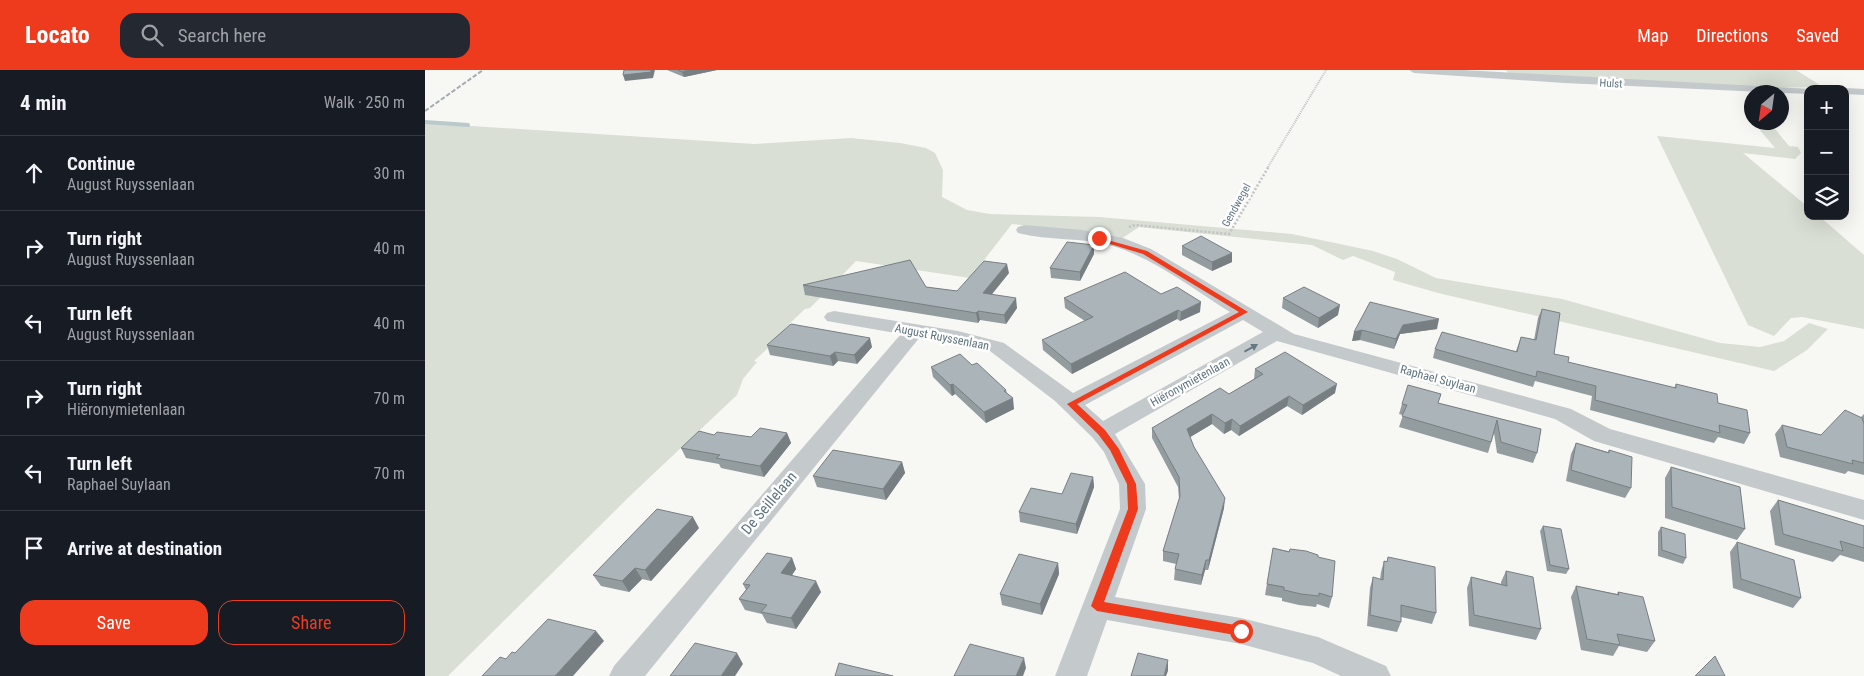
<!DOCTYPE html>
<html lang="en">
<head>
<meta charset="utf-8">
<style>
  :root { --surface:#171b24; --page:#242831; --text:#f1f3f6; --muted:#9ea1a6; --line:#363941; --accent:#ee3b1d }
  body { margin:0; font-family:"Roboto Condensed",sans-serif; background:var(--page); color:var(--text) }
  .controls { position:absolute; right:15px; top:15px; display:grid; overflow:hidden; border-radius:10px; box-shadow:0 5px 20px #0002 }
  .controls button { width:45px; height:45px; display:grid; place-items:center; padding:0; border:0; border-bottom:1px solid var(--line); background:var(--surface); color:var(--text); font:25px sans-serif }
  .compass { position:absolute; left:1319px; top:15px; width:45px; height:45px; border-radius:50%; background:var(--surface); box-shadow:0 5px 20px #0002; rotate:209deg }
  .stop { position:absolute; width:15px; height:15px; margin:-11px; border:4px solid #ee3b1d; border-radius:50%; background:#fff }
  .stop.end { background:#ee3b1d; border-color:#fff; box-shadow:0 1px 5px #0008 }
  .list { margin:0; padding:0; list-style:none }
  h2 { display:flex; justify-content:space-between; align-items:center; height:65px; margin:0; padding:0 20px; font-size:21px }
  h2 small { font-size:16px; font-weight:400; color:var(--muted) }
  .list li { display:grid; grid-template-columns:32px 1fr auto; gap:15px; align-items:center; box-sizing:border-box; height:75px; padding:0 20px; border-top:1px solid var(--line) }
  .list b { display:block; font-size:19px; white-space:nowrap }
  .list p { margin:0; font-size:16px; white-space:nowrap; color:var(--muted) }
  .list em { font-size:16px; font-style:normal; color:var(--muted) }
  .actions { display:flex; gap:10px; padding:15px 20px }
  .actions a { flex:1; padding:11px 0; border:1px solid var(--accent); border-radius:15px; text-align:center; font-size:18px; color:var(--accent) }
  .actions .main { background:var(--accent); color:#fff }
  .icon { flex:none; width:28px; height:28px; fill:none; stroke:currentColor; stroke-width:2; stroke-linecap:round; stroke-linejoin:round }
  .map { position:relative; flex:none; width:1439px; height:606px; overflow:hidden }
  header { display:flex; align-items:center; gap:30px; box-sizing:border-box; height:70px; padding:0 25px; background:var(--accent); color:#fff }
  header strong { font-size:24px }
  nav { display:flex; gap:28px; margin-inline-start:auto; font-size:18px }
  .search { width:350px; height:45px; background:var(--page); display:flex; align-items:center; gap:12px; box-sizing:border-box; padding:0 18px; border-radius:15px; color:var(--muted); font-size:19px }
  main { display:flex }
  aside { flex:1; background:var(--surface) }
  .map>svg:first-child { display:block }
  .green { fill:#d9dfd4 }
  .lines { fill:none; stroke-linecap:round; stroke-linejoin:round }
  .stream { stroke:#bac9cb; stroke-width:4 }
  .path-far1 { stroke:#c0c2c4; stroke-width:2; stroke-dasharray:1 1; stroke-linecap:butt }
  .path { stroke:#c0c2c4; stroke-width:2.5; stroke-dasharray:2 2; stroke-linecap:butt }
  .minor { fill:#c4c9cc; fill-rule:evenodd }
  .rail { stroke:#a4acb1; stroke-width:2; stroke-dasharray:4.5 2; stroke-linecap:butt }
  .wall { fill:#939c9f }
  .shaded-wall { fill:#787f82 }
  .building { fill:#abb5b9; stroke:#787f82 }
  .oneway { fill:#657985 }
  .route { fill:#ee3b1d }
  .labels { text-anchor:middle; stroke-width:5; stroke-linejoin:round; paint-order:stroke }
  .far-street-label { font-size:11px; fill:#607581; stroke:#fff }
  .street-label { font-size:12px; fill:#607581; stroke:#fff }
  .near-street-label { font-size:15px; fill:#607581; stroke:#fff }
</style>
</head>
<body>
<header>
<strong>Locato</strong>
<div class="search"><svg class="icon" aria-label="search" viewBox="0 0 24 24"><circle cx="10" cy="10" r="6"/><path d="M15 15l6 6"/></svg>Search here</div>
<nav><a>Map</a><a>Directions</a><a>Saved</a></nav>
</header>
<main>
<aside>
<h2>4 min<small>Walk · 250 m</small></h2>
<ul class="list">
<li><svg class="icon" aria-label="ahead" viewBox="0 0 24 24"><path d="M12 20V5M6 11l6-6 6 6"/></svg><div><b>Continue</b><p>August Ruyssenlaan</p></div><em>30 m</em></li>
<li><svg class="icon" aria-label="right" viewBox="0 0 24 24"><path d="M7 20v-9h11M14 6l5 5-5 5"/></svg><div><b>Turn right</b><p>August Ruyssenlaan</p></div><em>40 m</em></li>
<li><svg class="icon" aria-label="left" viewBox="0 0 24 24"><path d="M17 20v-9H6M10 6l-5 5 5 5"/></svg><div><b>Turn left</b><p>August Ruyssenlaan</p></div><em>40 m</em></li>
<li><svg class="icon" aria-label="right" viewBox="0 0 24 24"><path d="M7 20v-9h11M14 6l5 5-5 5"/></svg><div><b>Turn right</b><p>Hiëronymietenlaan</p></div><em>70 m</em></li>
<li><svg class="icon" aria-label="left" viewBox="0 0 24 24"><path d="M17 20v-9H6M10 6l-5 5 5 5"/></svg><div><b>Turn left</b><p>Raphael Suylaan</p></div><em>70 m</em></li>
<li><svg class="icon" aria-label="arrive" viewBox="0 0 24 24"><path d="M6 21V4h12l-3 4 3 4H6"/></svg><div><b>Arrive at destination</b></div></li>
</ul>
<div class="actions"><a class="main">Save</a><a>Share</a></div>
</aside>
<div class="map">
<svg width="1439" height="606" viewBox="0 0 1439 606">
  <rect width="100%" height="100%" fill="#f7f7f4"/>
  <path class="green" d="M 1081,0 L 1371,0 L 1398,17 L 1344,18 L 1085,5 Z
    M 0,53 L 329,74 L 426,68 L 475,73 L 501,78 L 510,83 L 518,100 L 517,127 L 542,140 L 565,144 L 674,147 L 867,164 L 948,181 L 972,189 L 1011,208 L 1137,229 L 1295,273 L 1335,277 L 1359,271 L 1384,253 L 1403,259 L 1382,280 L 1349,301 L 1013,223 L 968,210 L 970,202 L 928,186 L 918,190 L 887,175 L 714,157 L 696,169 L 675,163 L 587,154 L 545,208 L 431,191 L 385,238 L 380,239 L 364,254 L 368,255 L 329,291 L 332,292 L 318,309 L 312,325 L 207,424 L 23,606 L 0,606 Z
    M 1329,53 L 1345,53 L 1364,76 L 1373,77 L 1376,83 L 1370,89 L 1318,83 L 1383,137 L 1383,146 L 1394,146 L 1439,185 L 1439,259 L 1377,247 L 1366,248 L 1349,266 L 1323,255 L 1232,66 L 1350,78 Z"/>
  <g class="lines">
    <path class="stream" d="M 0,52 L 43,55"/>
    <path class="path-far1" d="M 843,97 L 901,0"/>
    <path class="path" d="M 704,157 L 710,155 L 804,164 L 844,96"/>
    <path class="minor" d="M 984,0 L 1038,0 L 1387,19 L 1383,19 L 1383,24 L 1139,13 L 989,3 Z
      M 1420,18 L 1439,19 L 1439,25 L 1420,24 L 1420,19 L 1416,19 Z
      M 599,155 L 657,160 L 698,168 L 726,179 L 869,264 L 1146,339 L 1185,359 L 1439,430 L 1439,450 L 1169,371 L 1130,349 L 852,271 L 690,364 L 720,414 L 721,439 L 690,527 L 816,548 L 893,567 L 961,596 L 966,606 L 916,606 L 888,593 L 816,574 L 682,550 L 662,606 L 630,606 L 695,439 L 694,414 L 679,382 L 668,368 L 630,331 L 565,281 L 495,267 L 220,606 L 184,606 L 189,596 L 476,264 L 402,251 L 399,247 L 402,243 L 409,241 L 533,261 L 579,273 L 648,323 L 805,242 C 768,219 730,189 688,176 C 657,167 624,171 593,163 L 591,160 L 593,157 ZM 818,250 L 838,262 L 678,351 L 660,335 Z"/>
    <path class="rail" d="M 0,41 L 58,0"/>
  </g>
  <path class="wall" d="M 242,0 L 292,0 L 259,7 Z
    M 757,176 L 807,192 L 787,201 L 757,185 Z
    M 669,184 L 655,211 L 626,208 L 625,198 Z
    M 584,203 L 566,224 L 592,238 L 581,254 L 555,250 L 553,253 L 380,225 L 378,215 L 501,217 L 532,221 Z
    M 736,224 L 775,242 L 755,251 L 752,249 L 647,304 L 618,280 L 617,270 L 660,251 L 640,238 L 639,228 Z
    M 858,228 L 913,245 L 893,258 L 857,238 Z
    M 945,232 L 1012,259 L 975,264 L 969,279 L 935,270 L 927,271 Z
    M 1117,239 L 1129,284 L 1143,292 L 1249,318 L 1251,314 L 1293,333 L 1325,363 L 1319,374 L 1293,367 L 1289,373 L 1165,340 L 1167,326 L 1110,311 L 1108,317 L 1008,288 L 1010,279 L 1091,281 L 1096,267 L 1109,270 L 1113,248 Z
    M 342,275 L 447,277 L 432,294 L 413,291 L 408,296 L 345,285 Z
    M 547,295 L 581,320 L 582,323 L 589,339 L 561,353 L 530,324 L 527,326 L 508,307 L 506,297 Z
    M 830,299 L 910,323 L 877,345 L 862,336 L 814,366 L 806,360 L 799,364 L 787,354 L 765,367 L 769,377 L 799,438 L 783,500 L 780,500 L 776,515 L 749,510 L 750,499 L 751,494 L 738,491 L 738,481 L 754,429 L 753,417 L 727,368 L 727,358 L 804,324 L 829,309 Z
    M 1014,333 L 1116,359 L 1112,383 L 1108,393 L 1072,383 L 1069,363 L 1063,383 L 974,357 L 978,345 L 974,344 L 977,334 Z
    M 1439,344 L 1439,405 L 1423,401 L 1420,404 L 1355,387 L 1350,364 L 1357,355 L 1396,365 L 1436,347 Z
    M 362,363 L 366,373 L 339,407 L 296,398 L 294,394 L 261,388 L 256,378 L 289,365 L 326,367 Z
    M 1151,373 L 1183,382 L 1184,380 L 1206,418 L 1200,428 L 1141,411 L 1146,384 Z
    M 477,392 L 480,403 L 461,430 L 392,417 L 388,406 Z
    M 1246,397 L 1320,459 L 1312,470 L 1240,448 L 1240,408 Z
    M 668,407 L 669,417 L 652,464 L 595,452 L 594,442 L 637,424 Z
    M 1353,430 L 1439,456 L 1439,492 L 1415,485 L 1408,492 L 1350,475 L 1345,441 Z
    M 1118,456 L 1144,499 L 1141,504 L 1122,501 L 1115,461 Z
    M 1236,457 L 1261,488 L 1258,494 L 1233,486 L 1233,462 Z
    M 274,458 L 226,511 L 217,509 L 204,522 L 176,516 L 168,505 Z
    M 1312,472 L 1376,528 L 1368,538 L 1308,518 L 1305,482 Z
    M 848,478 L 893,487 L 907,527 L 904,538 L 892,534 L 891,537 L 874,535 L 857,531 L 857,528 L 840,525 Z
    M 963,487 L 1011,543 L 1007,554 L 976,547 L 976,552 L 972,562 L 942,556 L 945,518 L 948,507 L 955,510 L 956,502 L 959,491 L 962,492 Z
    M 367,488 L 371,499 L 367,505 L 396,522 L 371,559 L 342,553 L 337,544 L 320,540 L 314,529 L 321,520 L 318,514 Z
    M 633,493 L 634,504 L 617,545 L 577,535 L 575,524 Z
    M 1081,501 L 1116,559 L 1111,570 L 1044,556 L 1042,518 L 1046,507 L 1076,514 L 1076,512 Z
    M 1151,516 L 1192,524 L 1193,522 L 1230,571 L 1222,582 L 1194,576 L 1188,586 L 1156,580 L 1146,527 Z"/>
  <path class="shaded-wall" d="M 226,0 L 230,0 L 228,8 L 200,11 L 198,5 Z
    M 264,0 L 292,0 L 259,7 L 257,2 Z
    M 669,175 L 669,184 L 655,211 L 655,202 Z
    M 807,183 L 807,192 L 787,201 L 787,192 Z
    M 582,194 L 584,203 L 560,233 L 558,223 Z
    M 591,228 L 592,238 L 581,254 L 579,245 Z
    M 776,232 L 775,242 L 755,251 L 756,242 Z
    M 915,235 L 913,245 L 893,258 L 894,248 Z
    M 753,240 L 752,249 L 647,304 L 646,294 Z
    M 553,241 L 555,250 L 553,253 L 551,243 Z
    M 1014,249 L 1012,259 L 975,264 L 969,279 L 971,269 L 978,255 Z
    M 937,260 L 935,270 L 927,271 L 929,262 Z
    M 445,268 L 447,277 L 432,294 L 429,285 Z
    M 410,282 L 413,291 L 408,296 L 405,286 Z
    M 528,314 L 530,324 L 527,326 L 525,315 Z
    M 912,314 L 910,323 L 877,345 L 878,335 Z
    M 864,326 L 862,336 L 814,366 L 815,356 Z
    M 588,328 L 589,339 L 561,353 L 559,342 Z
    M 787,344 L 787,354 L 762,369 L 762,359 Z
    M 807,349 L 806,360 L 799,364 L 800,353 Z
    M 362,363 L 366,373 L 339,407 L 335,396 Z
    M 477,392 L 480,403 L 461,430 L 458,419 Z
    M 668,407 L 669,417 L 652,464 L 651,454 Z
    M 800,428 L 799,438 L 783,500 L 784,490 Z
    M 268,447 L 274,458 L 226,511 L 220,500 Z
    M 367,488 L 371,499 L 361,514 L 356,503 Z
    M 781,490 L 780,500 L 776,515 L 777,505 Z
    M 633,493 L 634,504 L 617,545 L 615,534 Z
    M 210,498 L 217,509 L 204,522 L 197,511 Z
    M 391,511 L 396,522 L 371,559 L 366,548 Z
    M 171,561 L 179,571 L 148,606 L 130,606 Z
    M 312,583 L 318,594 L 310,606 L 296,606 Z
    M 599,588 L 601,598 L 598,606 L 591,606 Z
    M 743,590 L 743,601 L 741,606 L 739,606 Z"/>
  <path class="building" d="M 199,0 L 226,0 L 226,2 L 198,5 Z
    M 253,0 L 264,0 L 257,2 Z
    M 776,166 L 807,183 L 787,192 L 757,176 Z
    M 642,172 L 669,175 L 655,202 L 625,198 Z
    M 485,190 L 501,217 L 532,221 L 559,191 L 582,194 L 558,223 L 591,228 L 579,245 L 553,241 L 551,243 L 378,215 Z
    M 700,202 L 736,224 L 752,217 L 776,232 L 756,242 L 753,240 L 646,294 L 617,270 L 668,247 L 639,228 Z
    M 879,217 L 915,235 L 894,248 L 858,228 Z
    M 945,232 L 1014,249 L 978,255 L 971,269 L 937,260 L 929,262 Z
    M 1117,239 L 1135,243 L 1129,284 L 1144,287 L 1143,292 L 1251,318 L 1251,314 L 1292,324 L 1293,333 L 1322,340 L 1325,363 L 1294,355 L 1295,363 L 1170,330 L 1171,316 L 1112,301 L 1111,307 L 1010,279 L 1017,262 L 1092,282 L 1096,267 L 1111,270 Z
    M 366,254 L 445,268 L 429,285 L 410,282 L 405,286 L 342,275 Z
    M 860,282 L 912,314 L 878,335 L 864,326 L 815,356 L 807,349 L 800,353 L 787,344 L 762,359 L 769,377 L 800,428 L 784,490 L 781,490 L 777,505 L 750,499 L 754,484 L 738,481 L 755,426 L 754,407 L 727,358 L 795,318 L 804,324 L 838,304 L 830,299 Z
    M 535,284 L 547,295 L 552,293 L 581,320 L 579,321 L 588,328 L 559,342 L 528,314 L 525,315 L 506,297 Z
    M 983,315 L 1016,324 L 1013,333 L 1116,359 L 1112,383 L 1076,372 L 1072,350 L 1066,372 L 977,346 L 982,335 L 977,334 Z
    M 1420,340 L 1437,348 L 1439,354 L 1439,393 L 1427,390 L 1428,394 L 1362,377 L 1357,355 L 1396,365 Z
    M 335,358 L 362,363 L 335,396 L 291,388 L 295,385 L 256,378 L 274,361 L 289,365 L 292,362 L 326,367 Z
    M 1151,373 L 1184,383 L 1184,380 L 1207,387 L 1206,418 L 1146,400 Z
    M 408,380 L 477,392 L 458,419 L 388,406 Z
    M 1246,397 L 1315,417 L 1320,459 L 1247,437 Z
    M 646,403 L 668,407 L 651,454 L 594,442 L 606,418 L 637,424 Z
    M 1353,430 L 1439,456 L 1439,478 L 1415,471 L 1418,481 L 1358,464 Z
    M 232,439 L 268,447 L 220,500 L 210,498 L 197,511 L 168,505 Z
    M 1118,456 L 1136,459 L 1144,499 L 1125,495 Z
    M 1236,457 L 1260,464 L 1261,488 L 1237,480 Z
    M 1312,472 L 1369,490 L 1376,528 L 1316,509 Z
    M 848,478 L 864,482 L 865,479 L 881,481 L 893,485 L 893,487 L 910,491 L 907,527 L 894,523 L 894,526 L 876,524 L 859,520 L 859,517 L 842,514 Z
    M 342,483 L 367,488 L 356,503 L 391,511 L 366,548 L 336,542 L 342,535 L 314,529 L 325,515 L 318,514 Z
    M 594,484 L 633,493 L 615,534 L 575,524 Z
    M 963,487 L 1010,497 L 1011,543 L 976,535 L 976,552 L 945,545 L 948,507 L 958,510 L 959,491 L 962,492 Z
    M 1081,501 L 1108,507 L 1116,559 L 1049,545 L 1046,507 L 1082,516 Z
    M 1151,516 L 1194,525 L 1193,522 L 1218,527 L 1230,571 L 1192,564 L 1195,575 L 1162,569 Z
    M 123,549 L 171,561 L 130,606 L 57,606 L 75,587 L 81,589 L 87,582 L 90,583 Z
    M 270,573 L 312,583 L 296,606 L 245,606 Z
    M 545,574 L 599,588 L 591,606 L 529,606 Z
    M 713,583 L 743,590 L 739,606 L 706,606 Z
    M 1290,586 L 1300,606 L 1270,606 Z
    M 414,593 L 468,606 L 410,606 Z"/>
  <defs><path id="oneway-solid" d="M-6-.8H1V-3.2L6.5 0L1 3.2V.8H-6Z" transform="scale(1.25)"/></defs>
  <use class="oneway" href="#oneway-solid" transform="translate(826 278) rotate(-29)"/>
  <path class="route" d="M 672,167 L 722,181 L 823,242 L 652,334 L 680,360 L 694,379 L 711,414 L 713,439 L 679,532 L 816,556 L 821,561 L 820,564 L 816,566 L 672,541 L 666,536 L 703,439 L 702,414 L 685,380 L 673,364 L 642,334 L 814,242 L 718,184 L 672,170 Z"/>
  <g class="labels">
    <g class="far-street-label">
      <text transform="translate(1186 13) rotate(3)" y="4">Hulst</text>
      <text transform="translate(811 135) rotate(-61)" y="4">Gendwegel</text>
    </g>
    <g class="street-label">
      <text transform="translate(517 267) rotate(11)" y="4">August Ruyssenlaan</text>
      <text transform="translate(1013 309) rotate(15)" y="4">Raphael Suylaan</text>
      <text transform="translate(765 312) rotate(-29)" y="4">Hiëronymietenlaan</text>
    </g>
    <g class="near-street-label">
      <text transform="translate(344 433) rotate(-50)" y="5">De Seillelaan</text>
    </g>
  </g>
</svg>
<div class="controls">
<button>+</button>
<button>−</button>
<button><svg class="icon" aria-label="layers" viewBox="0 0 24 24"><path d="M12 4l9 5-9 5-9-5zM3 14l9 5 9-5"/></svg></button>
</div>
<svg class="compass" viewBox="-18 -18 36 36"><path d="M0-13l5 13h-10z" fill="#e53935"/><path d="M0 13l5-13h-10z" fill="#9ea1a6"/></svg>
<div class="stop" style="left:816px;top:561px"></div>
<div class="stop end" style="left:674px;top:168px"></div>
</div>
</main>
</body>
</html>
